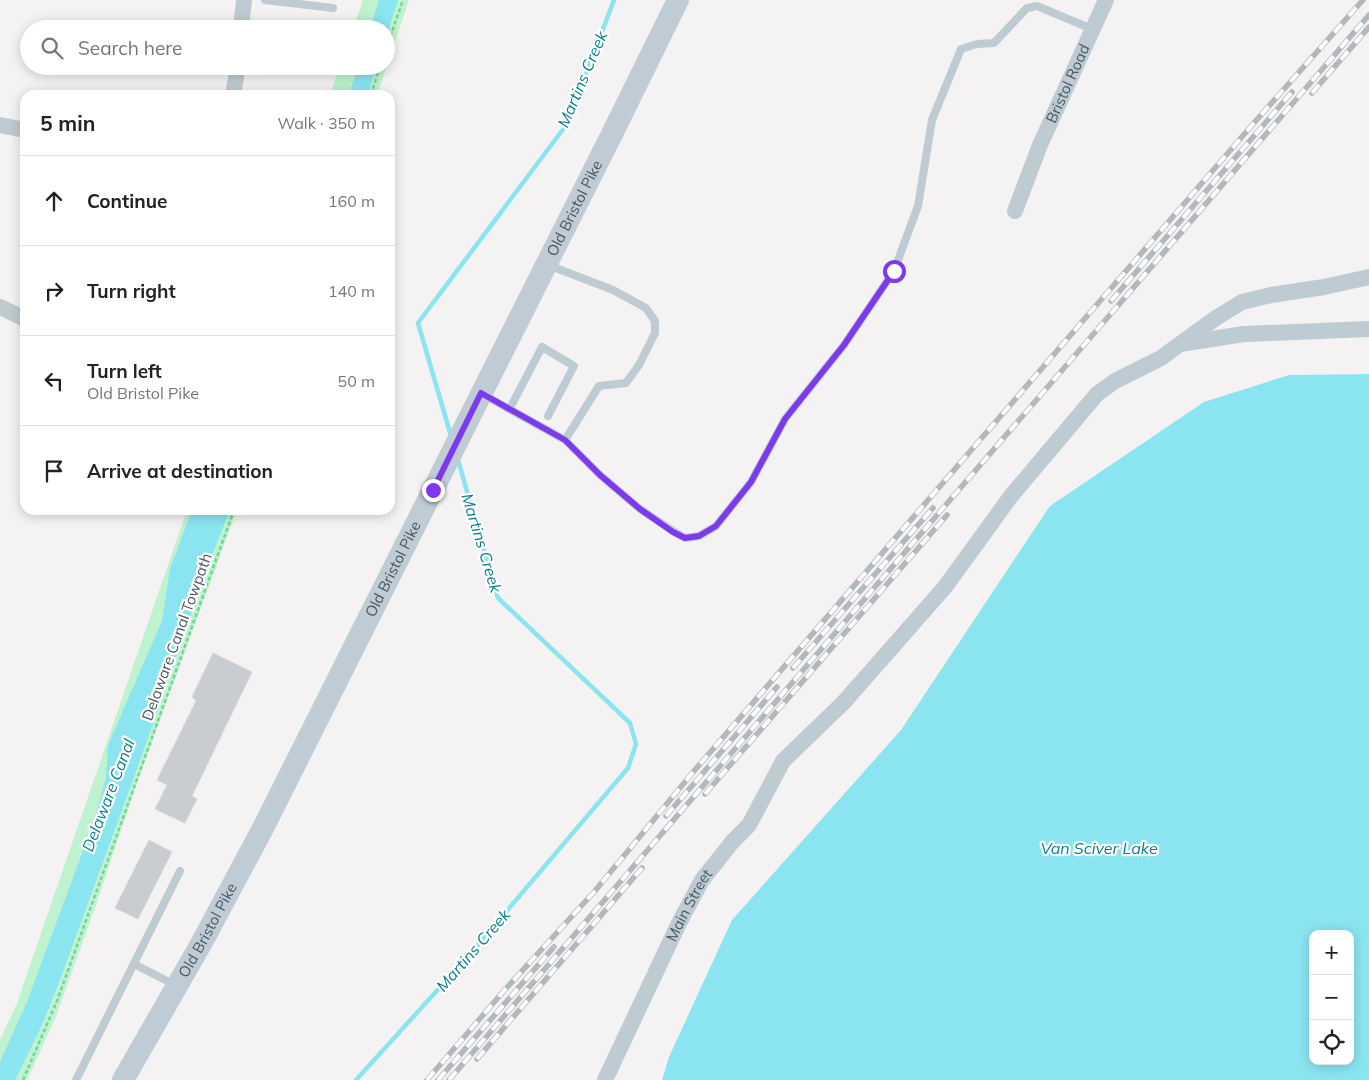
<!DOCTYPE html>
<html lang="en">
<head>
<meta charset="utf-8">
<style>
  :root { --surface:#fff; --page:#f6f6f6; --text:#222; --muted:#767676; --line:#e0e0e0 }
  body { margin:0; font-family:Mulish,sans-serif; background:var(--page); color:var(--text) }
  .controls { position:absolute; right:15px; bottom:15px; display:grid; overflow:hidden; border-radius:10px; box-shadow:0 2px 12px #0003 }
  .controls button { width:45px; height:45px; display:grid; place-items:center; padding:0; border:0; border-bottom:1px solid var(--line); background:var(--surface); color:var(--text); font:25px sans-serif }
  .stop { position:absolute; width:15px; height:15px; margin:-11px; border:4px solid #7c3aed; border-radius:50%; background:#fff }
  .stop.end { background:#7c3aed; border-color:#fff; box-shadow:0 1px 5px #0008 }
  .list { margin:0; padding:0; list-style:none }
  h2 { display:flex; justify-content:space-between; align-items:center; height:65px; margin:0; padding:0 20px; font-size:21px }
  h2 small { font-size:16px; font-weight:400; color:var(--muted) }
  .list li { display:grid; grid-template-columns:32px 1fr auto; gap:15px; align-items:center; box-sizing:border-box; height:90px; padding:0 20px; border-top:1px solid var(--line) }
  .list b { display:block; font-size:19px; white-space:nowrap }
  .list p { margin:0; font-size:16px; white-space:nowrap; color:var(--muted) }
  .list em { font-size:16px; font-style:normal; color:var(--muted) }
  .icon { flex:none; width:28px; height:28px; fill:none; stroke:currentColor; stroke-width:2; stroke-linecap:round; stroke-linejoin:round }
  .map { position:relative; flex:none; width:1369px; height:1080px; overflow:hidden }
  .search { position:absolute; background:var(--surface); box-shadow:0 2px 12px #0003; left:20px; top:20px; width:375px; height:55px; display:flex; align-items:center; gap:12px; box-sizing:border-box; padding:0 18px; border-radius:28px; color:var(--muted); font-size:19px }
  .panel { position:absolute; background:var(--surface); box-shadow:0 2px 12px #0003; left:20px; top:90px; width:375px; height:425px; border-radius:15px }
  .map>svg:first-child { display:block }
  .green { fill:#bff2ce }
  .water { fill:#8ae5f1; fill-rule:evenodd }
  .lines { fill:none; stroke-linecap:round; stroke-linejoin:round }
  .stream { stroke:#8ae5f1; stroke-width:4.5 }
  .building { fill:#c9cdd2; stroke:#d5d8dd }
  .path { stroke:#75d39c; stroke-width:2.5; stroke-dasharray:4 2.5; stroke-linecap:butt }
  .lane { stroke:#bfcbd2; stroke-width:8 }
  .street { stroke:#bfcbd2; stroke-width:16 }
  .secondary { stroke:#bfccd6; stroke-width:22 }
  .rail-casing { stroke:#b3b8bc; stroke-width:5.5 }
  .rail { stroke:#fff; stroke-width:4; stroke-dasharray:11; stroke-linecap:butt }
  .route { stroke:#7c3aed; stroke-width:6 }
  .labels { text-anchor:middle; stroke-width:4.5; stroke-linejoin:round; paint-order:stroke }
  .street-label { font-size:15px; fill:#485761; stroke:#fff }
  .water-label { font-size:16px; font-style:italic; fill:#077e8e; stroke:#fff }
</style>
</head>
<body>
<div class="map">
<svg width="1369" height="1080" viewBox="0 0 1369 1080">
  <rect width="100%" height="100%" fill="#f4f2f2"/>
  <path class="green" d="M 363,0 L 409,0 L 377,95 L 330,95 L 340,66 L 386,66 L 386,29 L 353,29 Z
    M 187,510 L 237,510 L 138,780 L 97,902 L 55,1019 L 27,1080 L 0,1080 L 0,1040 L 17,1003 Z"/>
  <path class="water" d="M 379,0 L 398,0 L 386,38 L 386,29 L 370,29 Z
    M 358,66 L 377,66 L 367,95 L 349,95 Z
    M 1369,374 L 1369,1080 L 662,1080 L 669,1057 L 732,920 L 901,730 L 1050,506 L 1204,402 L 1289,375 ZM 1313,934 L 1350,934 L 1350,1061 L 1313,1061 Z
    M 192,510 L 230,510 L 212,555 L 138,766 L 60,980 L 42,1025 L 15,1080 L 0,1080 L 0,1062 L 27,1002 L 94,821 L 106,777 L 108,745 L 162,621 L 170,569 Z"/>
  <g class="lines">
    <path class="stream" d="M 451,436 L 418,323 L 567,124 L 614,0
      M 356,1080 L 472,952 L 628,768 L 636,744 L 630,723 L 498,598 L 458,460"/>
  </g>
  <path class="building" d="M 213,653 L 252,672 L 192,796 L 197,799 L 185,823 L 155,809 L 167,785 L 157,780 L 196,701 L 192,697 Z
    M 149,840 L 172,852 L 138,919 L 115,908 Z"/>
  <g class="lines">
    <path class="path" d="M 386,49 L 403,0
      M 371,95 L 380,66
      M 23,1080 L 57,1001 L 234,510"/>
    <path class="lane" d="M 265,0 L 333,8
      M 482,394 L 565,440 L 599,386 L 626,383 L 639,365 L 655,333 L 655,321 L 646,308 L 613,290 L 548,265
      M 510,408 L 542,347 L 574,366 L 548,416
      M 565,440 L 600,475 L 640,509 L 673,531 L 685,538 L 699,536 L 716,526 L 751,482 L 785,419 L 844,345 L 894,271 L 918,206 L 932,120 L 961,49 L 977,44 L 994,43 L 1027,8 L 1037,6 L 1092,29
      M 134,964 L 175,985
      M 76,1080 L 180,871"/>
    <g class="street">
      <path d="M 241,29 L 244,0"/>
      <path d="M 233,95 L 238,66"/>
      <path d="M 0,125 L 25,130"/>
      <path id="s1" d="M 1015,211 L 1040,145 L 1106,0"/>
      <path d="M 0,307 L 25,319"/>
      <path d="M 1184,341 L 1216,318 L 1242,302 L 1271,295 L 1324,287 L 1369,277"/>
      <path id="s2" d="M 605,1080 L 679,923 L 702,880 L 733,841 L 749,825 L 783,761 L 844,702 L 945,587 L 1011,496 L 1097,394 L 1115,381 L 1161,358 L 1180,344 L 1244,334 L 1369,329"/>
    </g>
    <path class="secondary" id="s3" d="M 123,1080 L 201,944 L 262,830 L 613,132 L 678,0"/>
    <defs>
      <path id="rail" d="M 1312,93 L 1369,27
        M 1111,301 L 1292,92
        M 793,668 L 933,508
        M 705,794 L 947,515
        M 666,816 L 777,687
        M 477,1059 L 642,868
        M 427,1080 L 502,993 L 594,892 L 694,771 L 1253,124 L 1363,0
        M 438,1080 L 554,947
        M 449,1080 L 1369,15"/>
    </defs>
    <use href="#rail" class="rail-casing"/>
    <use href="#rail" class="rail"/>
  </g>
  <g class="lines">
    <path class="route" d="M 433,490 L 481,393 L 565,440 L 600,475 L 640,509 L 673,532 L 685,538 L 699,536 L 716,526 L 751,482 L 785,419 L 844,345 L 894,271"/>
  </g>
  <g class="labels">
    <g class="street-label">
      <text dy="5" stroke="none"><textPath href="#s1" startOffset="138">Bristol Road</textPath></text>
      <text dy="5" stroke="none"><textPath href="#s3" startOffset="982">Old Bristol Pike</textPath></text>
      <text dy="5" stroke="none"><textPath href="#s3" startOffset="578">Old Bristol Pike</textPath></text>
      <text transform="translate(177 637) rotate(-70)" y="5">Delaware Canal Towpath</text>
      <text dy="5" stroke="none"><textPath href="#s2" startOffset="194">Main Street</textPath></text>
      <text dy="5" stroke="none"><textPath href="#s3" startOffset="172">Old Bristol Pike</textPath></text>
    </g>
    <g class="water-label">
      <text transform="translate(582 79) rotate(-67)" y="6">Martins Creek</text>
      <text transform="translate(482 543) rotate(73)" y="6">Martins Creek</text>
      <text transform="translate(108 795) rotate(-69)" y="6">Delaware Canal</text>
      <text x="1099" y="854">Van Sciver Lake</text>
      <text transform="translate(473 950) rotate(-49)" y="6">Martins Creek</text>
    </g>
  </g>
</svg>
<div class="controls">
<button>+</button>
<button>−</button>
<button><svg class="icon" aria-label="locate" viewBox="0 0 24 24"><circle cx="12" cy="12" r="6"/><path d="M12 2v4M12 18v4M2 12h4M18 12h4"/></svg></button>
</div>
<div class="stop" style="left:894px;top:271px"></div>
<div class="stop end" style="left:433px;top:490px"></div>
<div class="search"><svg class="icon" aria-label="search" viewBox="0 0 24 24"><circle cx="10" cy="10" r="6"/><path d="M15 15l6 6"/></svg>Search here</div>
<section class="panel">
<h2>5 min<small>Walk · 350 m</small></h2>
<ul class="list">
<li><svg class="icon" aria-label="ahead" viewBox="0 0 24 24"><path d="M12 20V5M6 11l6-6 6 6"/></svg><div><b>Continue</b></div><em>160 m</em></li>
<li><svg class="icon" aria-label="right" viewBox="0 0 24 24"><path d="M7 20v-9h11M14 6l5 5-5 5"/></svg><div><b>Turn right</b></div><em>140 m</em></li>
<li><svg class="icon" aria-label="left" viewBox="0 0 24 24"><path d="M17 20v-9H6M10 6l-5 5 5 5"/></svg><div><b>Turn left</b><p>Old Bristol Pike</p></div><em>50 m</em></li>
<li><svg class="icon" aria-label="arrive" viewBox="0 0 24 24"><path d="M6 21V4h12l-3 4 3 4H6"/></svg><div><b>Arrive at destination</b></div></li>
</ul>
</section>
</div>
</body>
</html>
